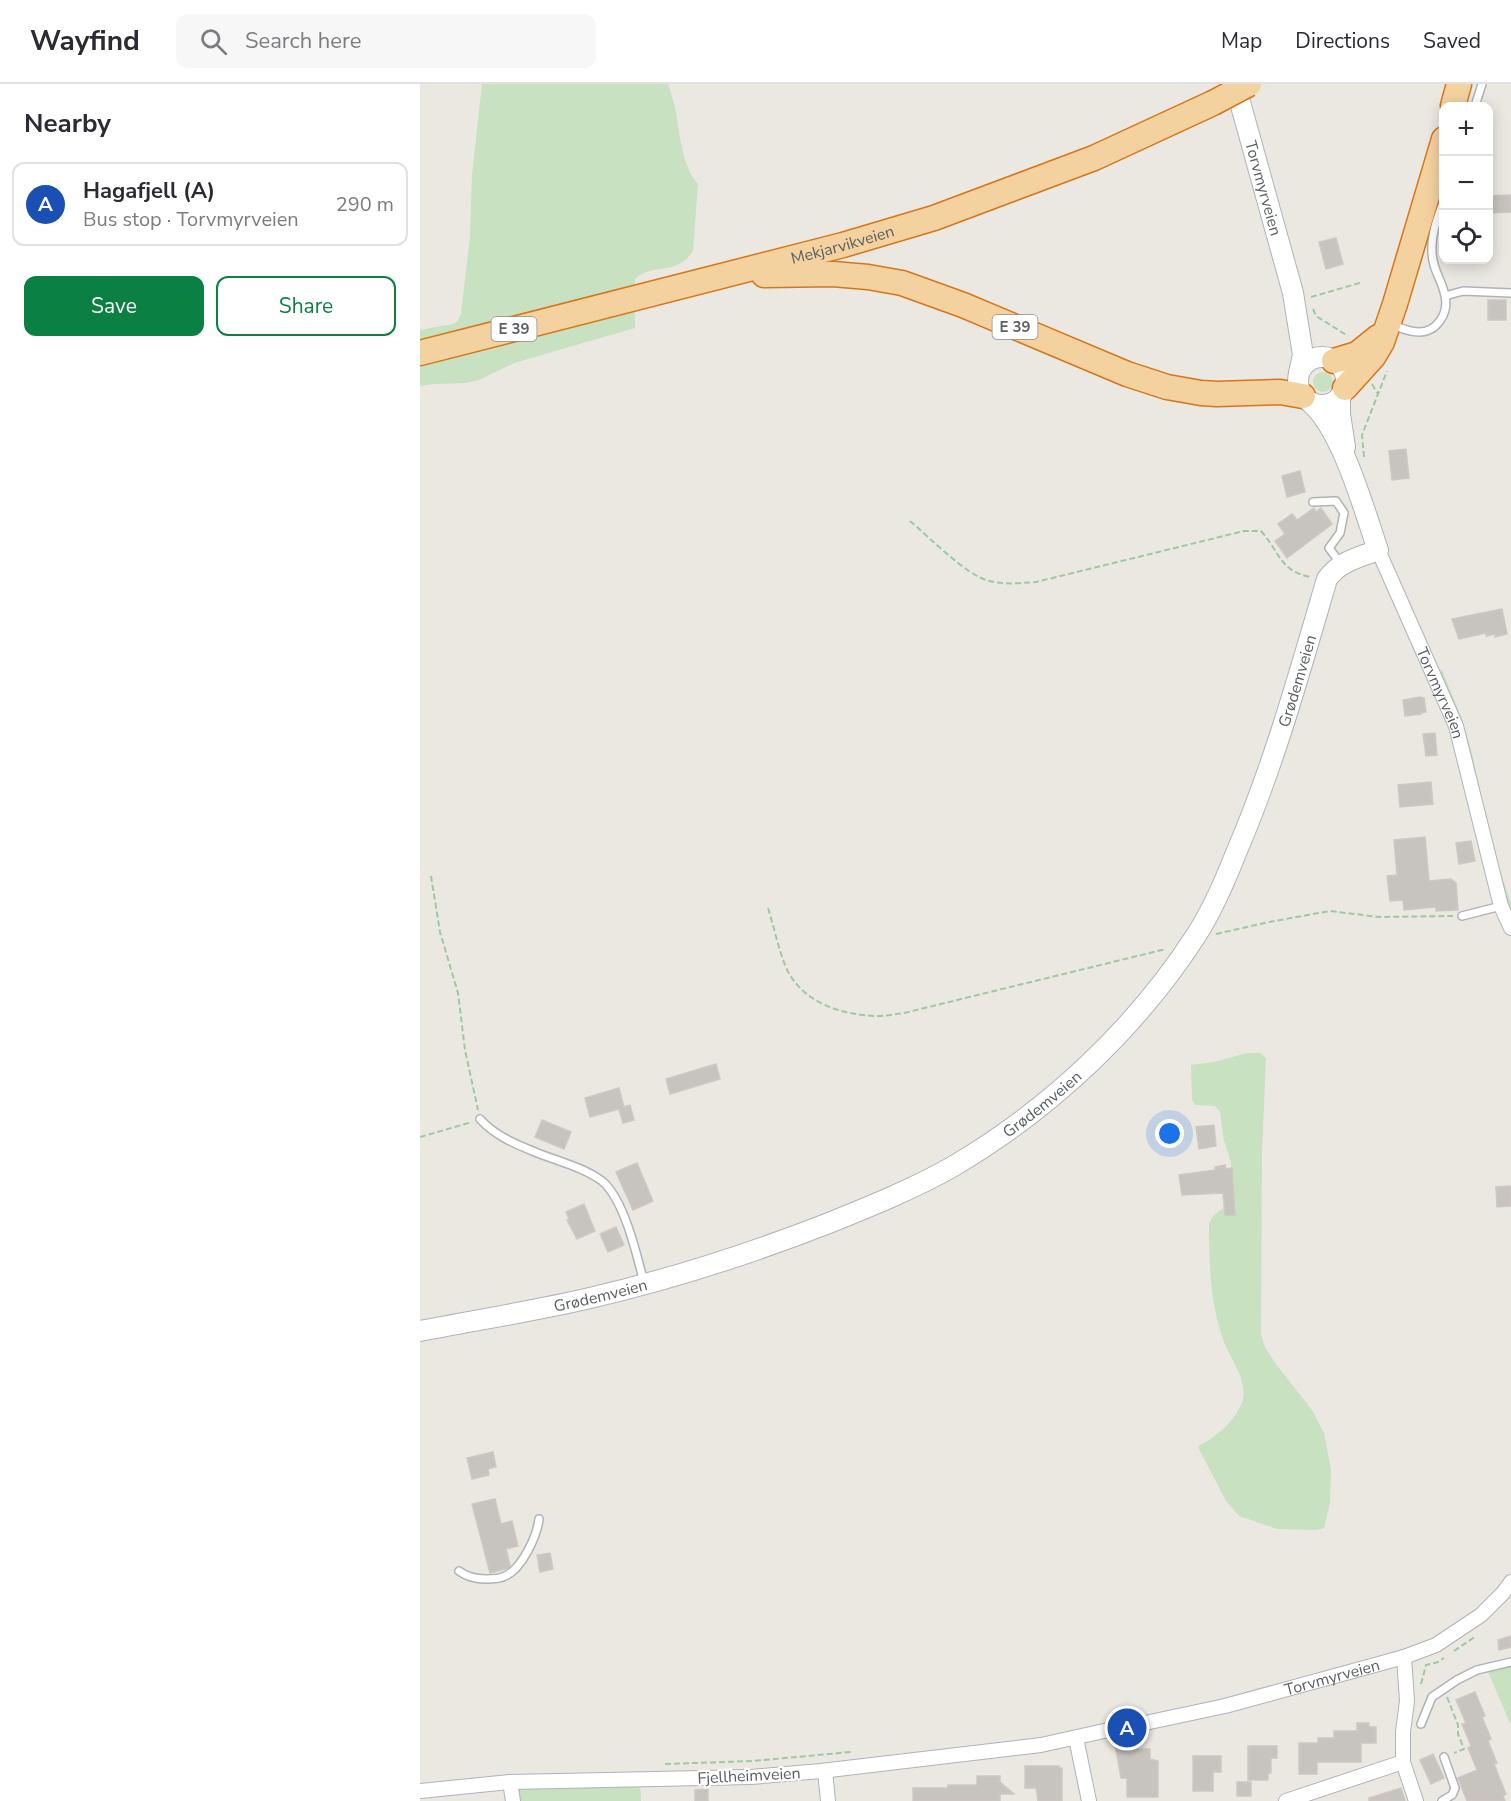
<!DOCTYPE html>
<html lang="en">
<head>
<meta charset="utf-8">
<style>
  :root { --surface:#fff; --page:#f7f7f7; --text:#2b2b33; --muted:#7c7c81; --line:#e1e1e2; --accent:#0b8043 }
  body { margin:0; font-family:"Nunito Sans",sans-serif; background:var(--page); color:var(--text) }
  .controls { position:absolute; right:18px; top:18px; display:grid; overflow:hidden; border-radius:12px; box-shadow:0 3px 15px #0003 }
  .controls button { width:54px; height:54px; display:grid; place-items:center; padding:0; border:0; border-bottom:2px solid var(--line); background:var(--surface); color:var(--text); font:30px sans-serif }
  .you { position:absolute; left:750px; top:1050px; width:21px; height:21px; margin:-15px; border:4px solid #fff; border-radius:50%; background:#1a73e8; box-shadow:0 0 0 9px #1a73e833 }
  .badge { display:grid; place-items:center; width:39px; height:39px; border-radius:50%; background:var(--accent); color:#fff; font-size:20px; font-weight:700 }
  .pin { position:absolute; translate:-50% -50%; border:3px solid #fff; box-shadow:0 2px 6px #0006 }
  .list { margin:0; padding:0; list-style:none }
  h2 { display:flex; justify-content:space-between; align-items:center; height:78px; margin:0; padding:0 24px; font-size:26px }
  h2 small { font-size:20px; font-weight:400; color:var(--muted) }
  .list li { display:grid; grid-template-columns:39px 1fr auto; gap:18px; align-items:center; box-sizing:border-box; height:84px; margin:0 12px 12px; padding:0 12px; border:2px solid var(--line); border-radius:12px }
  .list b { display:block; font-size:22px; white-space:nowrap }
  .list p { margin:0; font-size:20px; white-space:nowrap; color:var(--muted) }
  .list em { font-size:20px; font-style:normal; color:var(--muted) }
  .actions { display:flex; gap:12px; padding:18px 24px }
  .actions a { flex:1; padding:14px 0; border:2px solid var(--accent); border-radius:12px; text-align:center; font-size:21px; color:var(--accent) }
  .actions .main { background:var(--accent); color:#fff }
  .icon { flex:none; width:33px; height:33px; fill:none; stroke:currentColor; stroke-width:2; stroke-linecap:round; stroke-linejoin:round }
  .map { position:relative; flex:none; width:1091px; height:1717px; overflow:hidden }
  header { display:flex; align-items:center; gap:36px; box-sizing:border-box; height:84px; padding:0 30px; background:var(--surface); border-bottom:2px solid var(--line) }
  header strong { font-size:28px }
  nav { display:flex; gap:33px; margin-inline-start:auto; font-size:21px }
  .search { width:420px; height:54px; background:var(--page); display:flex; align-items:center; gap:15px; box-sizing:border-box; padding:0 21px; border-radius:12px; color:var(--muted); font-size:22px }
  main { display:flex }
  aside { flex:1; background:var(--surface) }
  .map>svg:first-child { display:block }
  .green { fill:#c7e1c1 }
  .building { fill:#c7c3bf; stroke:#cfc8c1; stroke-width:1.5 }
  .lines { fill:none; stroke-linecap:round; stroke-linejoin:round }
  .service-casing { stroke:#afb3b6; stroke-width:10 }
  .minor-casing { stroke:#afb3b6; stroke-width:16 }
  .secondary-casing { stroke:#afb3b6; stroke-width:22 }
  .trunk-casing { stroke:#d67618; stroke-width:27 }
  .path { stroke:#9fc8a2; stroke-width:2; stroke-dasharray:6 3; stroke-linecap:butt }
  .service { stroke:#fff; stroke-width:7 }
  .minor { stroke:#fff; stroke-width:14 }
  .secondary { stroke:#fff; stroke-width:20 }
  .trunk { stroke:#f4d2a0; stroke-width:24 }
  .trunk-bridge-casing { stroke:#d67618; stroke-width:27; stroke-linecap:butt }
  .trunk-bridge { stroke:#f4d2a0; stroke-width:24 }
  .labels { text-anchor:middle; stroke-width:4.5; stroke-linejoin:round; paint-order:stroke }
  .shield { fill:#fff; stroke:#8c8f90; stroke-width:1.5 }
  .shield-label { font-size:15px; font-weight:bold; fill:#5a5f61 }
  .street-label { font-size:16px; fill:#5a5f61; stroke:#fff }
</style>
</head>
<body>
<header>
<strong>Wayfind</strong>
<div class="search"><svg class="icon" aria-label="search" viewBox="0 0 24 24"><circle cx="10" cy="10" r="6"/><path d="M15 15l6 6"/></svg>Search here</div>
<nav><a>Map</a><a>Directions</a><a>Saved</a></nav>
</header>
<main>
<aside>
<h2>Nearby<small></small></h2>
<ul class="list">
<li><span class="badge" style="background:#1a4fb4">A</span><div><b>Hagafjell (A)</b><p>Bus stop · Torvmyrveien</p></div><em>290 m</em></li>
</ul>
<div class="actions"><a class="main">Save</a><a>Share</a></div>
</aside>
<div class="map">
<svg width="1091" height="1717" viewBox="0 0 1091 1717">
  <rect width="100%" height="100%" fill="#ebe8e2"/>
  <path class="green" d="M 62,0 L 248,0 C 251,9 254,18 256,28 C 260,51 262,82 278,100 L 273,167 C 256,193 233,178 215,195 L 215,244 L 94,279 L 59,296 L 46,299 L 13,300 L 0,302 L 0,246 L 33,240 L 38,237 L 41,229 L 50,153 L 52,91 Z
    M893 298a10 10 0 1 1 20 0a10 10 0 1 1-20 0Z
    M 1022,586 L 1042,635 L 1052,670 L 1076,777 L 1091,818 L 1091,833 L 1019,587 Z
    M 827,969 L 840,969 L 846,974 L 842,1069 L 841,1250 L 845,1263 L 855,1279 L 892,1326 L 904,1349 L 911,1386 L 910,1419 L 904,1444 L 896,1446 L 857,1445 L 819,1432 L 806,1417 L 778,1363 C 782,1359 788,1357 793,1353 C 804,1346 818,1331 822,1318 C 829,1298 811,1276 804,1258 C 790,1220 789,1180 789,1140 C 792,1130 799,1127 808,1122 L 812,1109 L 811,1078 L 804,1057 L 800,1028 L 795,1022 L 775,1021 L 772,1015 L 771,981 L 794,978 Z
    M 1091,1578 L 1091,1642 L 1067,1585 Z
    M 220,1693 L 221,1717 L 91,1717 L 91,1698 Z"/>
  <path class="building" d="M 1091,111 L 1091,128 L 1068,129 L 1068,112 Z
    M 916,154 L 923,180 L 906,185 L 899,158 Z
    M 1068,216 L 1086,216 L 1086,236 L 1068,236 Z
    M 986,365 L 989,394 L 972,396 L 969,367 Z
    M 880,387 L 885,408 L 867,413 L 862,392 Z
    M 894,424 L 896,428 L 901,424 L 912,440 L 867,474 L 855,457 L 865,450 L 858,440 L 872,430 L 877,436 Z
    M 1082,525 L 1087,550 L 1075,553 L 1075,550 L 1066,552 L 1066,549 L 1039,555 L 1032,535 Z
    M 1000,613 L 1004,614 L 1006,628 L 1001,629 L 1001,630 L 985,632 L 983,616 Z
    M 1015,649 L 1017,671 L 1006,672 L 1003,650 Z
    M 1011,698 L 1013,720 L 980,723 L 978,701 Z
    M 1005,753 L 1009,797 L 1031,795 L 1036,799 L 1038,826 L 1016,827 L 1016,823 L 984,826 L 983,816 L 970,817 L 967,792 L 977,791 L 974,756 Z
    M 1051,757 L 1055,777 L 1039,780 L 1036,759 Z
    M 296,980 L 300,995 L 250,1010 L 246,995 Z
    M 199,1004 L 204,1023 L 210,1021 L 214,1036 L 203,1039 L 199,1025 L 170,1033 L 165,1014 Z
    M 122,1036 L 151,1048 L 144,1065 L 115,1053 Z
    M 794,1041 L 796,1062 L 779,1065 L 776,1043 Z
    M 217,1079 L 233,1117 L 213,1126 L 196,1088 Z
    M 805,1081 L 806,1085 L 812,1084 L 815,1131 L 805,1131 L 803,1109 L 762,1111 L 759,1091 L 795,1086 L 795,1083 Z
    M 1091,1102 L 1091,1122 L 1077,1123 L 1076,1103 Z
    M 164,1120 L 175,1147 L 157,1155 L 147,1136 L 149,1135 L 146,1128 Z
    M 196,1143 L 204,1161 L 188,1168 L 180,1150 Z
    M 73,1368 L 76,1383 L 68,1385 L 69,1391 L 52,1395 L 47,1374 Z
    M 75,1415 L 81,1440 L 92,1437 L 98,1462 L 86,1465 L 90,1481 L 88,1484 L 70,1489 L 52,1420 Z
    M 130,1469 L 133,1485 L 120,1488 L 117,1471 Z
    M 1091,1552 L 1091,1563 L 1079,1566 L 1078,1556 Z
    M 1055,1608 L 1065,1632 L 1062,1633 L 1071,1655 L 1068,1657 L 1077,1679 L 1074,1680 L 1086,1710 L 1083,1712 L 1085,1717 L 1047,1717 L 1038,1694 L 1057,1686 L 1048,1664 L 1051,1662 L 1042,1640 L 1046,1639 L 1036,1616 Z
    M 937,1639 L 949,1639 L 949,1643 L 956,1643 L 956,1659 L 941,1659 L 941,1678 L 897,1678 L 897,1690 L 879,1690 L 879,1659 L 898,1659 L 898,1654 L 914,1654 L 914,1647 L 937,1647 Z
    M 710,1652 L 713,1665 L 730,1665 L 730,1675 L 738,1677 L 738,1713 L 707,1713 L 707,1694 L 701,1694 L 694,1655 Z
    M 828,1662 L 857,1662 L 857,1674 L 851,1674 L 851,1689 L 848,1689 L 848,1696 L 828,1696 Z
    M 1013,1670 L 1024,1694 L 1011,1700 L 1000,1676 Z
    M 773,1672 L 801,1672 L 801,1688 L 793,1688 L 793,1707 L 773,1707 Z
    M 605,1682 L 639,1682 L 639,1684 L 642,1684 L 642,1717 L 618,1717 L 616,1704 L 605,1704 Z
    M 557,1692 L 580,1692 L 580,1698 L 594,1710 L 580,1710 L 580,1717 L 493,1717 L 493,1704 L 528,1704 L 528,1701 L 557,1701 Z
    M 817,1698 L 831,1698 L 831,1712 L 817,1712 Z
    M 981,1704 L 985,1717 L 949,1717 L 949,1714 Z
    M 288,1705 L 288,1717 L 275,1717 L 275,1706 Z"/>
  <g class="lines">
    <defs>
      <path id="service" d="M 1055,22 L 1062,0
        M 1025,212 L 1043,207 L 1091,209
        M 971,240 C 980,244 989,248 999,248 C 1017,248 1029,229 1025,212 C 1022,195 1012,186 1012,167 C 1011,149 1018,132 1024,116
        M 893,418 L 916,417 L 924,429 L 920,449 L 909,464 L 921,480
        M 1042,832 L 1081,822
        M 60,1035 C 74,1051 95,1060 115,1068 C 137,1077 163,1083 182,1097 C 204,1115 217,1171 224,1199
        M 39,1487 C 47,1493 56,1495 66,1495 C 72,1495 80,1495 85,1492 C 102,1485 117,1452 119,1435
        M 1001,1640 L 1012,1613 L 1037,1596 L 1057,1586 L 1091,1578
        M 1022,1717 L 1032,1711 L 1035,1704 L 1024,1673"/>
      <g id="minor">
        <path id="s1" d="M 958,466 L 1036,642 L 1081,822 L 1091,844"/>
        <path d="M 984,1573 L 987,1617 L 983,1648 L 983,1678 L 996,1717"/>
        <path id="s2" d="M 711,1642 L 805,1622 L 984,1573 L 1016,1561 L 1061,1531 L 1083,1509 L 1091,1498"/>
        <path d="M 656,1654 L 669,1717"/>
        <path d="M 405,1687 L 408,1717"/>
        <path d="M 90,1698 L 93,1717"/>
        <path d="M 0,1707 L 90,1698 L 331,1693 L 401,1687 L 621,1661 L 693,1645"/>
        <path d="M 866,1717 L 983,1678"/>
      </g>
      <g id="secondary">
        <path id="s3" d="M 815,0 L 873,209 L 883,271 L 879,289"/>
        <circle cx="902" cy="297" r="24"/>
        <path d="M 920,312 L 920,330 L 925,363"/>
        <path id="s4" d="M 0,1247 C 57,1236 114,1227 170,1214 C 252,1195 332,1169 409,1139 C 451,1122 493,1105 532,1083 C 629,1026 716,945 777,850 C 793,825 805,797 816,769 C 854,681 880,587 907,495 C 920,477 938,474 958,466 C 944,426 922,345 890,318"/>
      </g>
      <g id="trunk">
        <path d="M 1033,22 L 1039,0"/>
        <path d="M 344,191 L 413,190 L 448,193 L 482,199 L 543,221 L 707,290 L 747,303 L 781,309 L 797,310 L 860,308 L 883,312"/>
        <path id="s5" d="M 0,269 L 423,161 L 514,134 L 674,74 L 793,19"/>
        <path d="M 914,277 L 937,270 L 958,253"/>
        <path d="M 925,304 L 953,273 L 962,258 L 975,220 L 1024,55"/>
      </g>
    </defs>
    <use href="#service" class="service-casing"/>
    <use href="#minor" class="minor-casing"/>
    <use href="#secondary" class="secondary-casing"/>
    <use href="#trunk" class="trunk-casing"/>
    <path class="path" d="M 891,213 L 943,198
      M 893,225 L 896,232 L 928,252
      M 952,300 L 958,310
      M 944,373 L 942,351 L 967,287
      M 490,437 C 509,453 546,491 569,497 C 585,501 601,499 616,498 L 824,447 L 841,447 C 860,468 860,488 891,493
      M 11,792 L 20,848 L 38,909 L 45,966 L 58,1026
      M 348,824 C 354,843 358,863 365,881 C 380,918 420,931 457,932 C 466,932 475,930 484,929 L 746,865
      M 796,850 L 849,838 L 910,827 L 959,833 L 1033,832
      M 0,1053 L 52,1038
      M 1034,1567 L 1056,1552
      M 1001,1600 L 1006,1581 L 1018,1578 L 1024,1574
      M 1027,1613 L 1038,1641 L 1038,1650 L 1044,1665 L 1034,1669
      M 245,1680 L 333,1677 L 431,1668"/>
    <use href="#service" class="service"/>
    <use href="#minor" class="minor"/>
    <use href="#secondary" class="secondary"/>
    <use href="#trunk" class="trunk"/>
    <defs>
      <path id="trunk-bridge" d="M 793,19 L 829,0"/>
    </defs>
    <use href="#trunk-bridge" class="trunk-bridge-casing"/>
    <use href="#trunk-bridge" class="trunk-bridge"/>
  </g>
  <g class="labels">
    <g class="shield">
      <rect x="572.5" y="231" width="45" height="24" rx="4.5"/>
      <rect x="71.5" y="233" width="45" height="24" rx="4.5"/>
    </g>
    <g class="shield-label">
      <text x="595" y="248">E 39</text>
      <text x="94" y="250">E 39</text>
    </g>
    <g class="street-label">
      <text dy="6" stroke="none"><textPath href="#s3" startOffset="108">Torvmyrveien</textPath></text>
      <text dy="6" stroke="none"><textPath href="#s5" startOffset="436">Mekjarvikveien</textPath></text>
      <text dy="6" stroke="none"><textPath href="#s4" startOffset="1173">Grødemveien</textPath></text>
      <text dy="6" stroke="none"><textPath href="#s1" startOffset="156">Torvmyrveien</textPath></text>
      <text dy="6" stroke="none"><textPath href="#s4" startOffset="669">Grødemveien</textPath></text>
      <text dy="6" stroke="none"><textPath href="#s4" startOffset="184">Grødemveien</textPath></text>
      <text dy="6" stroke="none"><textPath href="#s2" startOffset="207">Torvmyrveien</textPath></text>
      <text transform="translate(329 1691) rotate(-3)" y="6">Fjellheimveien</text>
    </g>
  </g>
</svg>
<div class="controls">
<button>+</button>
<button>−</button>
<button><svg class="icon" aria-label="locate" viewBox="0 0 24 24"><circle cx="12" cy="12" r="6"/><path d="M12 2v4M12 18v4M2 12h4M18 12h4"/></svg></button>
</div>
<div class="you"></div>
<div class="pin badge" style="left:707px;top:1644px;background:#1a4fb4">A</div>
</div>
</main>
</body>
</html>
